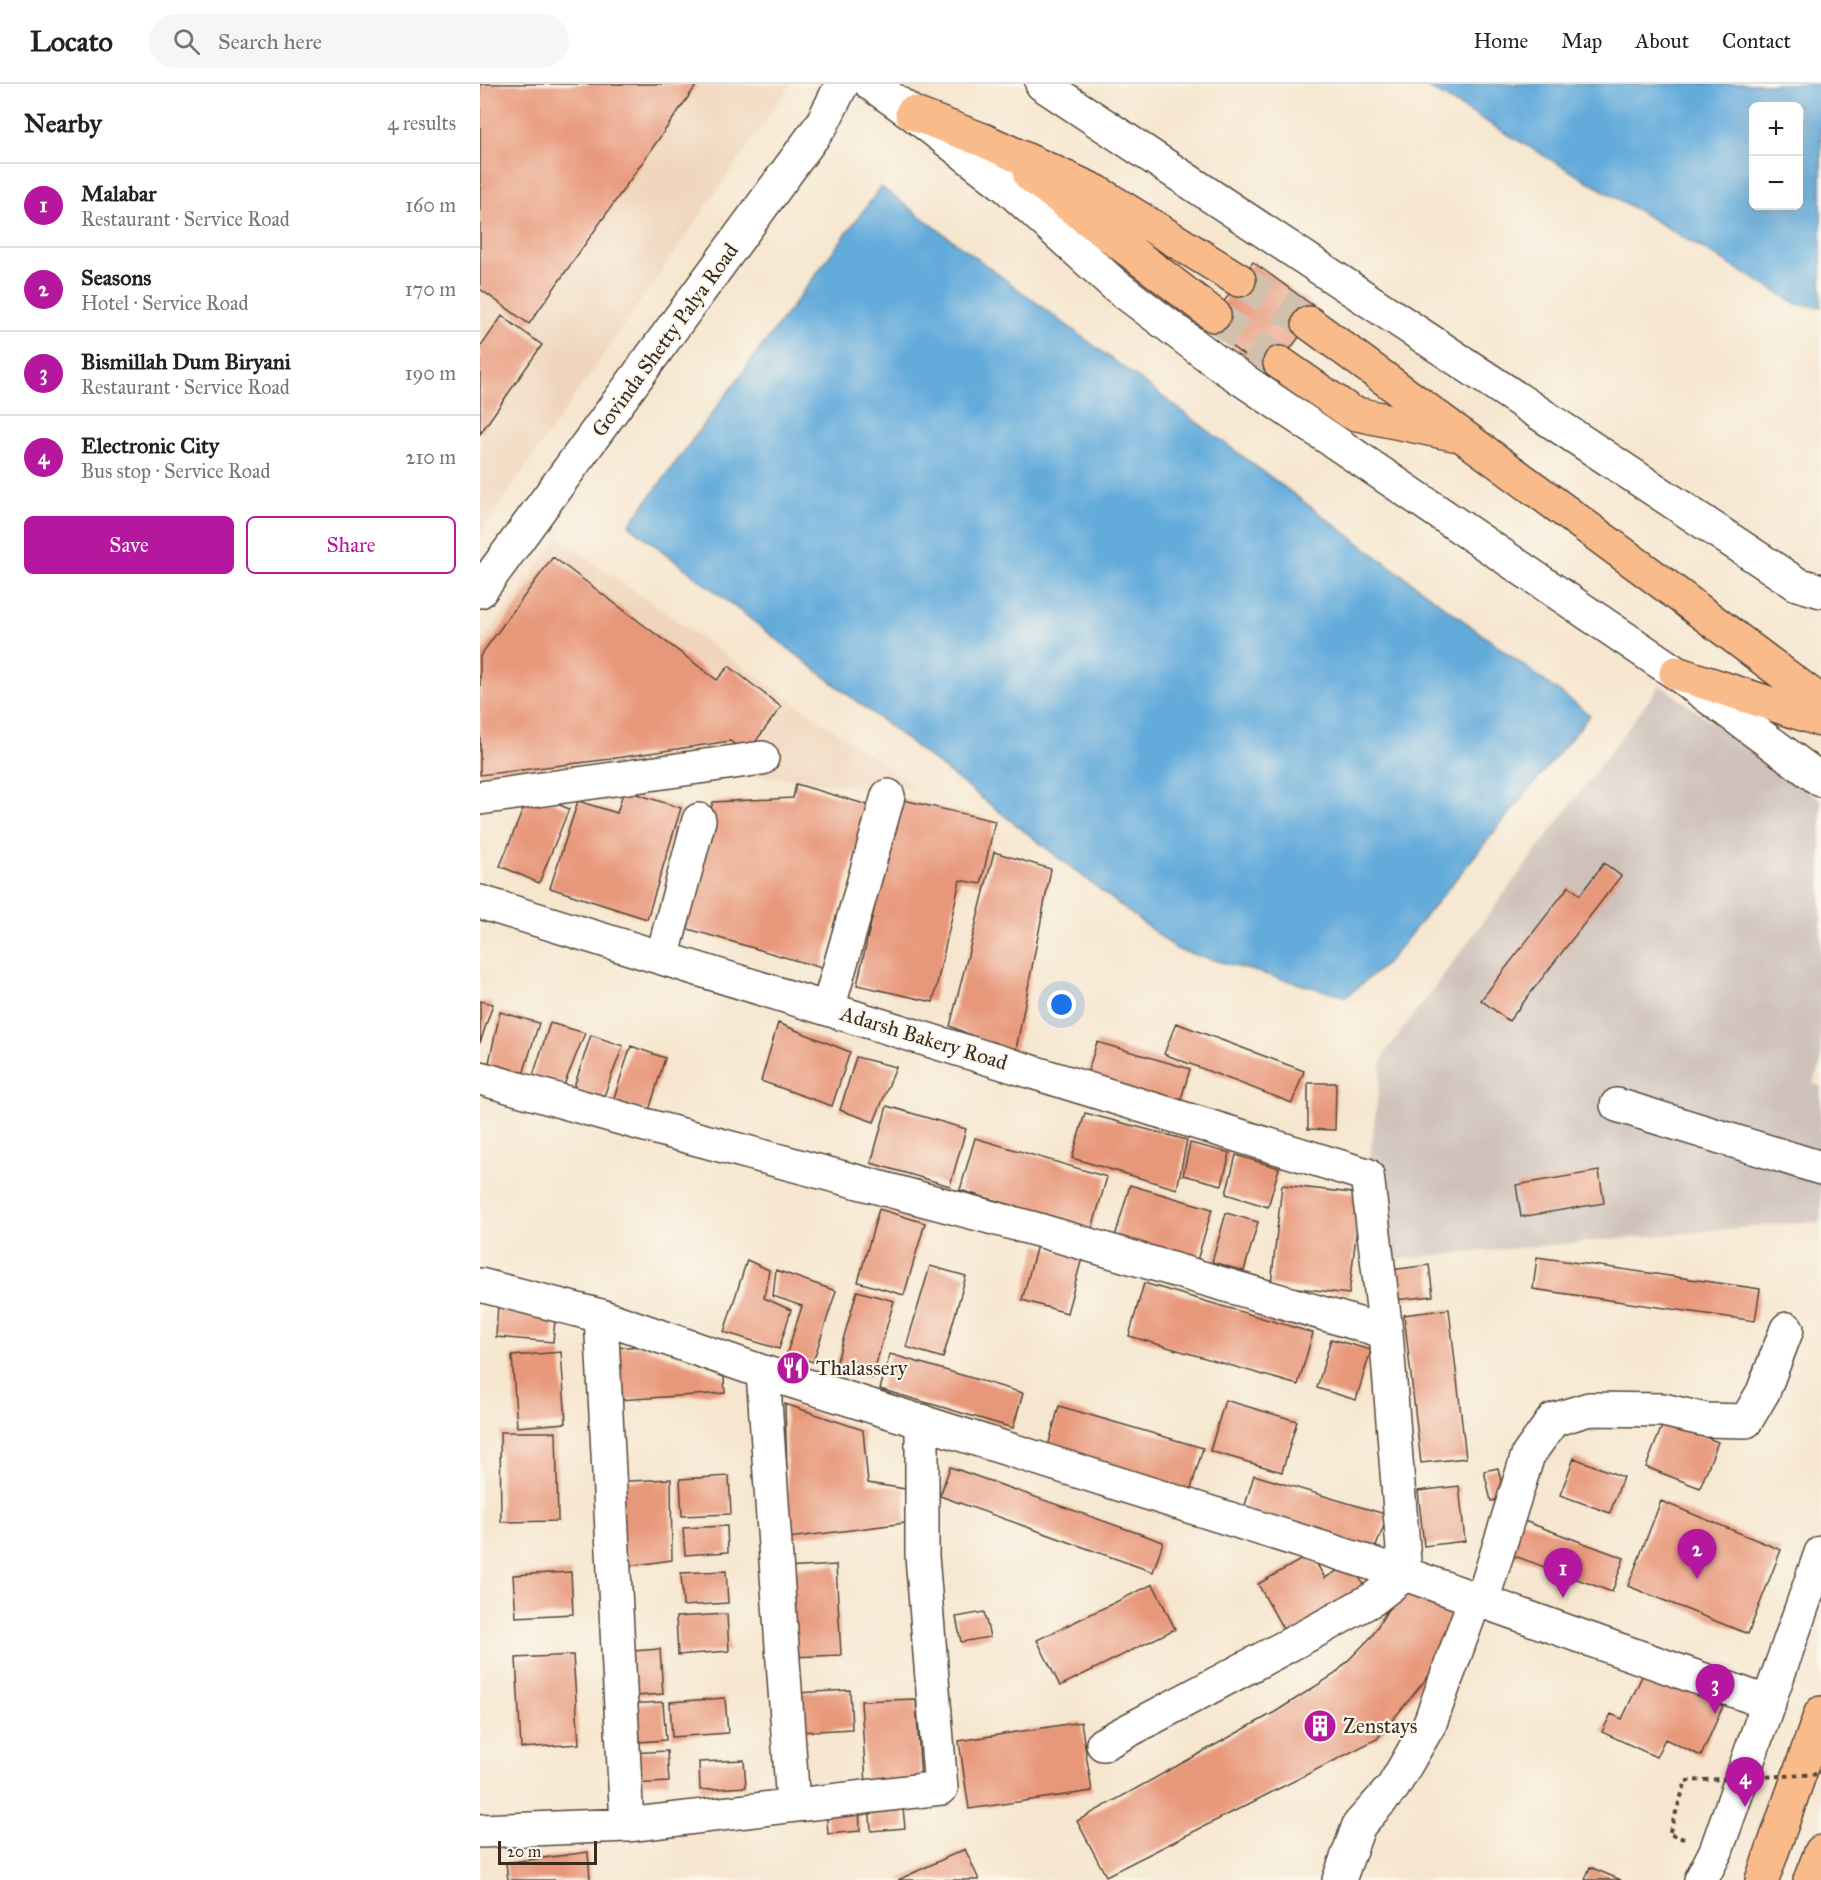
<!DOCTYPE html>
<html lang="en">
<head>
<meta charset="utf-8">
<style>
  :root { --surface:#fff; --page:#f6f6f6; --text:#222; --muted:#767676; --line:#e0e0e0; --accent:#b5179e }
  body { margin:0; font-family:"IM FELL Great Primer",serif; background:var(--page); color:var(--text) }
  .controls { position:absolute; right:18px; top:18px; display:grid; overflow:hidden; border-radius:9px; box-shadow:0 6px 24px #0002 }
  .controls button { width:54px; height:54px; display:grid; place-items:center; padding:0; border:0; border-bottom:2px solid var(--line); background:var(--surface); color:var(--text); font:30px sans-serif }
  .scale { position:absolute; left:18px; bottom:15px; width:99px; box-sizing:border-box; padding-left:6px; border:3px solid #3b2a1e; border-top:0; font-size:16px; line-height:21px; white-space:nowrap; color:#3b2a1e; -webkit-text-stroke:4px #fbf7ec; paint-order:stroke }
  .you { position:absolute; left:582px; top:921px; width:21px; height:21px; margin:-15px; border:4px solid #fff; border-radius:50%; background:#1a73e8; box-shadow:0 0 0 9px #1a73e833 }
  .badge { display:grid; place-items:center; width:39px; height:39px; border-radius:50%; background:var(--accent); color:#fff; font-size:20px; font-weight:700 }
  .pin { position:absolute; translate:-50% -50px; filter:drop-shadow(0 2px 3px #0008) }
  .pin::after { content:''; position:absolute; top:32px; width:21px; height:18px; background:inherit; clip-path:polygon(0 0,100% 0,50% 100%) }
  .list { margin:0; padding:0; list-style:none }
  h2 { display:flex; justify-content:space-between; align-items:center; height:78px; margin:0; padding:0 24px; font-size:26px }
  h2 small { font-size:20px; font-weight:400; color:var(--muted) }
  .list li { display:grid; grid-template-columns:39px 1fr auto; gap:18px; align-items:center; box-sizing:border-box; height:84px; padding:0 24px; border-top:2px solid var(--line) }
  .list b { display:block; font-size:22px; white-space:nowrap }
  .list p { margin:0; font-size:20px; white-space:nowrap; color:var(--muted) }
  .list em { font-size:20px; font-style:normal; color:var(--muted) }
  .actions { display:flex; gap:12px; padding:18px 24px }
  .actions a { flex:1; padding:14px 0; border:2px solid var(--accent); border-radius:9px; text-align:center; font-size:21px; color:var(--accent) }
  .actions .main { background:var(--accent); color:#fff }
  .icon { flex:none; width:33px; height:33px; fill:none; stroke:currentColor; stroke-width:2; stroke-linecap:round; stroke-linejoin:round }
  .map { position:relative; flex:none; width:1341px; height:1796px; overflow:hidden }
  header { display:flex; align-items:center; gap:36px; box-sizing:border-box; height:84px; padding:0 30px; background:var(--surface); border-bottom:2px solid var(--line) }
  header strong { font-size:28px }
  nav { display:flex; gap:33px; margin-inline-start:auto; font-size:21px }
  .search { width:420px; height:54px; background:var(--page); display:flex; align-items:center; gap:15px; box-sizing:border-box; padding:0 21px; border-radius:33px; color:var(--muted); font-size:22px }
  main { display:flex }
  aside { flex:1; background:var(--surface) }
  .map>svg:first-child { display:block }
  .built { fill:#f0d5bc }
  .industrial { fill:#cec1b9 }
  .water { fill:#64abdb; stroke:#506a7c; stroke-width:1.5; fill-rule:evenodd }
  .building { fill:#e8987a }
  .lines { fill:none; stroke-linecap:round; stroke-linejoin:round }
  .highway-tunnel { stroke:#d1c0ac; stroke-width:33; stroke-dasharray:33 16; stroke-linecap:butt }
  .minor-casing { stroke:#574639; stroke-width:36 }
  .highway-casing { stroke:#574639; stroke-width:36 }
  .path { stroke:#574639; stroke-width:4; stroke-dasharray:4.5 4.5; stroke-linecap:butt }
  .minor { stroke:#fff; stroke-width:33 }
  .highway { stroke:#fabb8b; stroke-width:33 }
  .path-bridge { stroke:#574639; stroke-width:4; stroke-dasharray:4.5 4.5; stroke-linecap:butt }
  .labels { text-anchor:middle; stroke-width:4.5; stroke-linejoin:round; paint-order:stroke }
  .street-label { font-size:21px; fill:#3b2a1e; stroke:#fbf7ec }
  .poi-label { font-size:21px; fill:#3b2a1e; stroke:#fbf7ec; text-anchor:start }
</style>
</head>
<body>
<header>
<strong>Locato</strong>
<div class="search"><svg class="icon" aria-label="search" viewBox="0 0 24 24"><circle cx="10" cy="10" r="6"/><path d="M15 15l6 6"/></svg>Search here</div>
<nav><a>Home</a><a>Map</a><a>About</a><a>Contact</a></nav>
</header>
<main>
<aside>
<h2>Nearby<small>4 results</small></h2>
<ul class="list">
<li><span class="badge">1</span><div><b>Malabar</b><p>Restaurant · Service Road</p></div><em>160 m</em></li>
<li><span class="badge">2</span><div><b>Seasons</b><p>Hotel · Service Road</p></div><em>170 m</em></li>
<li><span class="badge">3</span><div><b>Bismillah Dum Biryani</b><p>Restaurant · Service Road</p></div><em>190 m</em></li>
<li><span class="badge">4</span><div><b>Electronic City</b><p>Bus stop · Service Road</p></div><em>210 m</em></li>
</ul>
<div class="actions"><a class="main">Save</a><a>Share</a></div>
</aside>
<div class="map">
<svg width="1341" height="1796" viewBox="0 0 1341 1796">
  <rect width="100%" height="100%" fill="#fbf7ec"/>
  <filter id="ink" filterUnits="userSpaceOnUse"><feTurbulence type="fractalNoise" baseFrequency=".0167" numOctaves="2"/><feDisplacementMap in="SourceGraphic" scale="12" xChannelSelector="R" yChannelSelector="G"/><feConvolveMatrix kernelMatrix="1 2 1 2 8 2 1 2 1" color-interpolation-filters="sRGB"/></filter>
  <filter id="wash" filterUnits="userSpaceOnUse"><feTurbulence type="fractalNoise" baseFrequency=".008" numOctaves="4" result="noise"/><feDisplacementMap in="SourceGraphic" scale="24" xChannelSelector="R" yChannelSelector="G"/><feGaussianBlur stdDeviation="1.35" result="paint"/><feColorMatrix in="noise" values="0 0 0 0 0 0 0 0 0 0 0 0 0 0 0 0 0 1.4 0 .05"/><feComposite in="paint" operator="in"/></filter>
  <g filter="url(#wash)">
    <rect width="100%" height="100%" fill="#f6e6cf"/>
    <path class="built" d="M 0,0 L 311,0 L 0,449 Z
      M 78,454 L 435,703 L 390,704 L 282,692 L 74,698 L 0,710 L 0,563 Z"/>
    <path class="industrial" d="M 1180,601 L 1341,716 L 1341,981 L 1333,999 L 1341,1003 L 1341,1139 L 1325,1138 L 896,1177 L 886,1103 L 903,972 Z"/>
    <path class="water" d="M 942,0 L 1341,0 L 1341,223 L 1317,220 ZM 1318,22 L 1318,122 L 1274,122 L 1274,22 Z
      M 401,103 L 1110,631 L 907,879 L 866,913 L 698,866 L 149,441 Z"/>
    <g id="blocks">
      <path class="building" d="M 0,0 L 213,0 L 216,2 L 49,240 L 0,205 Z
        M 773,178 L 839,226 L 791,291 L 725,243 Z
        M 22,232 L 62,261 L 0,350 L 0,260 L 2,261 Z
        M 73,473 L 237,596 L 249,582 L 301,623 L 267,669 L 250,657 L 123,676 L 0,691 L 0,572 Z
        M 316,700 L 388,721 L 342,884 L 198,842 L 233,718 L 313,714 Z
        M 144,706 L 201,724 L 167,835 L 70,804 L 98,717 L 137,729 Z
        M 50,708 L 89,725 L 59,799 L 20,782 Z
        M 419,715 L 515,737 L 501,800 L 480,796 L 453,918 L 377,901 Z
        M 514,768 L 571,785 L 535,971 L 470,942 Z
        M 1124,779 L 1141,792 L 1029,937 L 1001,916 L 1089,802 L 1100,811 Z
        M 0,917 L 13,920 L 0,959 Z
        M 20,928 L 59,939 L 41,997 L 8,983 Z
        M 70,939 L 105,949 L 82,1006 L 52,995 Z
        M 298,939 L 370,968 L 352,1022 L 281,997 Z
        M 696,939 L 824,987 L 812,1019 L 684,970 Z
        M 111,951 L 143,962 L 122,1017 L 92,1009 Z
        M 617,958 L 710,985 L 698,1025 L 605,997 Z
        M 151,962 L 185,974 L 169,1027 L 132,1020 Z
        M 376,973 L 416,983 L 394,1038 L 360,1026 Z
        M 828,999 L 856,999 L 855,1046 L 828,1045 Z
        M 407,1022 L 486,1045 L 470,1102 L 391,1079 Z
        M 605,1029 L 707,1056 L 697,1105 L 592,1074 Z
        M 495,1054 L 627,1093 L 612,1145 L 480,1106 Z
        M 710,1059 L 750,1069 L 742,1101 L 703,1091 Z
        M 756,1071 L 799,1084 L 788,1123 L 746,1110 Z
        M 1119,1087 L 1124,1119 L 1041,1133 L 1036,1101 Z
        M 650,1101 L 732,1125 L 716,1180 L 634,1156 Z
        M 802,1101 L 881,1110 L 869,1210 L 791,1201 Z
        M 399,1125 L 445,1139 L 424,1211 L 378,1198 Z
        M 746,1129 L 778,1138 L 764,1187 L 732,1178 Z
        M 557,1161 L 602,1174 L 587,1229 L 542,1216 Z
        M 1057,1173 L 1280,1205 L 1275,1237 L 1053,1205 Z
        M 267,1176 L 289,1186 L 284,1214 L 311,1226 L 299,1265 L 244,1248 Z
        M 949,1181 L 953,1212 L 915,1216 L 911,1186 Z
        M 450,1182 L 486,1192 L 463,1274 L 426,1263 Z
        M 296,1186 L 356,1207 L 333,1278 L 307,1269 L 322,1222 L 293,1212 Z
        M 664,1199 L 833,1249 L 818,1301 L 649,1252 Z
        M 377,1207 L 414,1217 L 392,1294 L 355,1284 Z
        M 18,1220 L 76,1224 L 73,1258 L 16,1253 Z
        M 969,1225 L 986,1374 L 941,1379 L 924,1231 Z
        M 851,1255 L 891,1266 L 876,1316 L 837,1304 Z
        M 161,1262 L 244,1293 L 245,1309 L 123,1317 L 120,1265 Z
        M 81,1268 L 86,1339 L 37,1343 L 32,1272 Z
        M 410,1270 L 543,1309 L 533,1344 L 400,1305 Z
        M 745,1316 L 817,1337 L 802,1388 L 730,1367 Z
        M 305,1320 L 383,1346 L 388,1399 L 425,1405 L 425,1439 L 309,1454 Z
        M 579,1322 L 723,1364 L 710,1408 L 567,1366 Z
        M 1184,1337 L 1238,1358 L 1220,1404 L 1166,1383 Z
        M 20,1348 L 76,1348 L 78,1437 L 21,1438 Z
        M 1094,1374 L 1143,1393 L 1130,1429 L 1080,1411 Z
        M 470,1383 L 683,1458 L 673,1488 L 460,1412 Z
        M 1018,1384 L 1025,1414 L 1011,1417 L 1004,1387 Z
        M 774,1391 L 908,1431 L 895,1465 L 763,1428 Z
        M 249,1392 L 251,1430 L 202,1432 L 200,1395 Z
        M 191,1395 L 192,1476 L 135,1484 L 130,1398 Z
        M 979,1402 L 985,1457 L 944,1462 L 938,1407 Z
        M 1181,1417 L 1301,1466 L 1268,1550 L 1148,1502 Z
        M 1036,1434 L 1144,1474 L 1132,1508 L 1024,1468 Z
        M 247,1442 L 248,1468 L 205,1471 L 203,1444 Z
        M 831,1470 L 845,1494 L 871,1479 L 888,1509 L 808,1554 L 778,1500 Z
        M 356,1481 L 361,1571 L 311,1573 L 305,1484 Z
        M 246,1487 L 248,1519 L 203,1522 L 201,1489 Z
        M 91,1488 L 93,1530 L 36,1533 L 33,1491 Z
        M 673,1500 L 695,1545 L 580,1602 L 557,1556 Z
        M 923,1500 L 977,1519 L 965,1572 L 897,1655 L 626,1792 L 597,1737 L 795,1628 L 855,1590 L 892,1552 Z
        M 504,1528 L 510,1553 L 481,1558 L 476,1533 Z
        M 247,1530 L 249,1567 L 198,1571 L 196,1533 Z
        M 180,1565 L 183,1610 L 129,1614 L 125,1569 Z
        M 93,1571 L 99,1660 L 41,1664 L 36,1574 Z
        M 1165,1586 L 1243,1622 L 1221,1672 L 1185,1655 L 1176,1673 L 1122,1648 L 1131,1630 L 1142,1635 Z
        M 370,1606 L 372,1645 L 318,1648 L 316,1609 Z
        M 245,1614 L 248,1649 L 192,1653 L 190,1618 Z
        M 436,1615 L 441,1698 L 386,1701 L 381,1617 Z
        M 183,1618 L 186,1656 L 132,1660 L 129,1621 Z
        M 601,1638 L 612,1707 L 489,1725 L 479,1657 Z
        M 187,1667 L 189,1698 L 134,1701 L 132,1670 Z
        M 264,1676 L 266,1703 L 220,1706 L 219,1678 Z
        M 422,1714 L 425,1744 L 391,1747 L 389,1718 Z
        M 379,1719 L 380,1747 L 348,1750 L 346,1721 Z
        M 485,1765 L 499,1796 L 418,1796 Z
        M 108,1768 L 110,1796 L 28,1796 L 26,1779 Z
        M 1110,1783 L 1141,1796 L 1105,1796 Z"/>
    </g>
  </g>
  <g filter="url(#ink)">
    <use href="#blocks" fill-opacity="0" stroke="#574639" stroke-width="1.5"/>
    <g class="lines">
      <path class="highway-tunnel" d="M 759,196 L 829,239
        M 734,231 L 800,279"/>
      <defs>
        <path id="minor" d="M 391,0 L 432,29 L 527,103 L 635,201 L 738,279 L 1196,589 L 1341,696
          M 562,0 L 1317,500 L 1341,507
          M 0,507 L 342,40 L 362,0
          M 0,714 L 282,674
          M 0,818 L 887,1091 L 906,1248 L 925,1490 L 893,1515 L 839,1545 L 623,1660
          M 182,874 L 219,736
          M 348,925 L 408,712
          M 0,994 L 165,1041 L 562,1147 L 906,1248
          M 1137,1021 L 1341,1084
          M 0,1201 L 121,1232 L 283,1288 L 925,1490 L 1289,1619
          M 121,1232 L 147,1741
          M 283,1288 L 313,1721
          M 1002,1517 L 1048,1371 L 1073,1336 L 1109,1325 L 1183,1326 L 1226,1336 L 1266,1337 L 1283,1308 L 1307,1245
          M 0,1747 L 147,1741 L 461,1704 L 442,1472 L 442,1337
          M 859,1796 L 879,1741 L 913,1703 L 950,1639 L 995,1515
          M 1221,1796 L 1236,1767 L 1341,1469"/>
        <path id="highway" d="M 432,29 L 503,56 L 617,108 L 759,196
          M 550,91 L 734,231
          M 829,239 L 1169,489 L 1341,618
          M 800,279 L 872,329 L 973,350
          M 1196,589 L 1341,636
          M 1282,1796 L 1341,1629
          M 1330,1796 L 1341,1768"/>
      </defs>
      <use href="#minor" class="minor-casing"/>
      <use href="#highway" class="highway-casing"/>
      <path class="path" d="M 1204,1755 L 1189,1750 L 1206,1697"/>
      <use href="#minor" class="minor"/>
      <use href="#highway" class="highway"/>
      <path class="path-bridge" d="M 1206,1697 L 1341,1690"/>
    </g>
  </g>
  <defs>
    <symbol id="restaurant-disc" viewBox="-11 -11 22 22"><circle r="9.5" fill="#b5179e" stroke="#fbf7ec"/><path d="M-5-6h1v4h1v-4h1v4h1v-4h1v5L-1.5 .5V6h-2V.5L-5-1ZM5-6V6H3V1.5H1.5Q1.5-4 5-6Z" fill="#fff"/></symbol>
    <symbol id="building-disc" viewBox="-11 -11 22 22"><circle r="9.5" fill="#b5179e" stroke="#fbf7ec"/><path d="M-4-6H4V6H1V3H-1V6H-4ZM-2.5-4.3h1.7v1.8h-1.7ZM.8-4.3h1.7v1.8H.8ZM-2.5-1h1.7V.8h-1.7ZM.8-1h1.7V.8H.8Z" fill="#fff"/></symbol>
  </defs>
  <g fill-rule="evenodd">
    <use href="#restaurant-disc" x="294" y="1265" width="38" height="38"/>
    <use href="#building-disc" x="821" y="1623" width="38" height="38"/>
  </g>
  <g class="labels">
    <g class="street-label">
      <text transform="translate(185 256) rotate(-54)" y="7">Govinda Shetty Palya Road</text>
      <text transform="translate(444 954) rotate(17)" y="7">Adarsh Bakery Road</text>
    </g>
    <g class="poi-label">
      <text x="336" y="1291">Thalassery</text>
      <text x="863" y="1649">Zenstays</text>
    </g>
  </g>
</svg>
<div class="controls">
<button>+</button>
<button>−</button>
</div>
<div class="scale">20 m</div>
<div class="you"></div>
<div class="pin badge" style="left:1083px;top:1514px">1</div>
<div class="pin badge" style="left:1217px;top:1495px">2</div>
<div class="pin badge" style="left:1235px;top:1630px">3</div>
<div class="pin badge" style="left:1265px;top:1723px">4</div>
</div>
</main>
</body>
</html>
